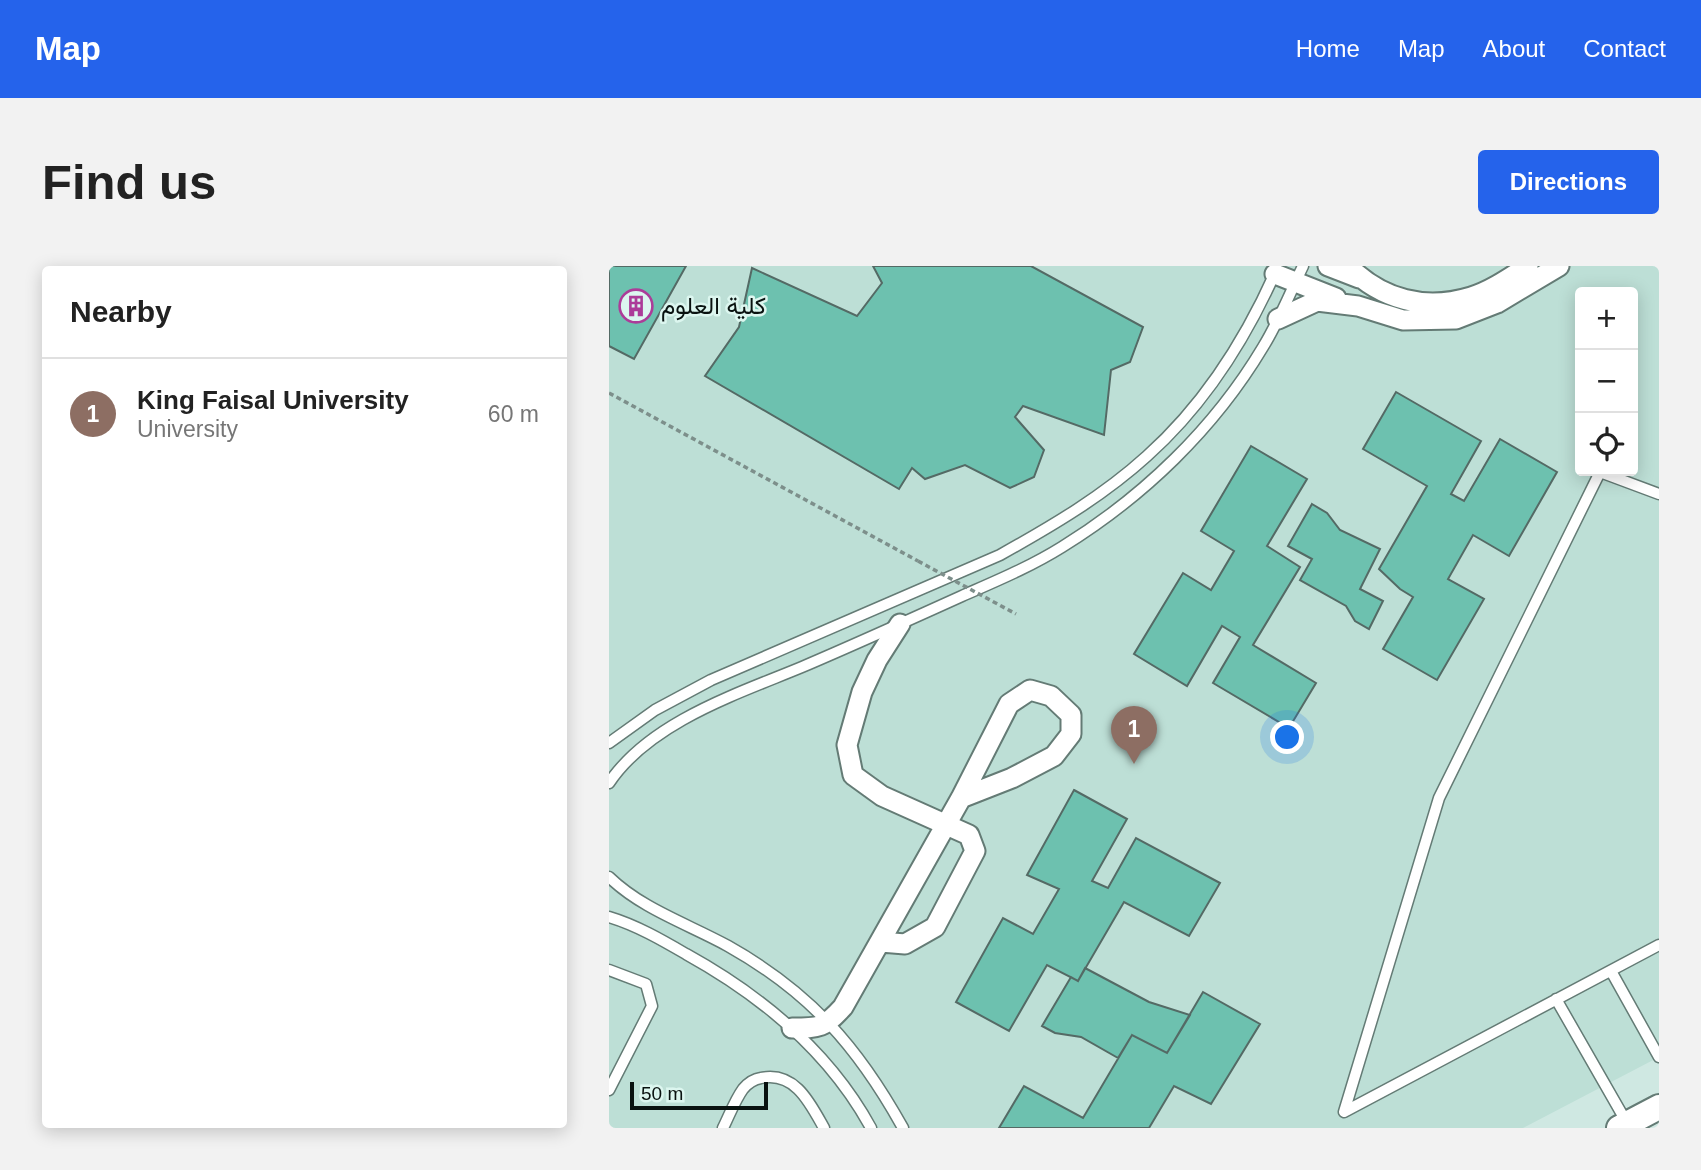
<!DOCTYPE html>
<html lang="en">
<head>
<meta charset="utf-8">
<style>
  :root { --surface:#fff; --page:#f2f2f2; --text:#222; --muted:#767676; --line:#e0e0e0; --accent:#2563eb }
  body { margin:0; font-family:Helvetica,Vazirmatn,sans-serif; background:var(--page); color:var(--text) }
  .controls { position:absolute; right:21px; top:21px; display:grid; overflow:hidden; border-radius:7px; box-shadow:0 4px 18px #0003 }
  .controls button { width:63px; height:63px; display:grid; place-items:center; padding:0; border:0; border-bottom:2px solid var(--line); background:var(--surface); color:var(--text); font:35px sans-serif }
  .scale { position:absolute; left:21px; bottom:18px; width:138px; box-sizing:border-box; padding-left:7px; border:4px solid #091210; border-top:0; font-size:19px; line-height:24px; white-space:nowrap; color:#091210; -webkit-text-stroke:5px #dcf6ef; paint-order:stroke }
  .you { position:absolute; left:679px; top:472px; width:24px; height:24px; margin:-18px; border:5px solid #fff; border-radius:50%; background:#1a73e8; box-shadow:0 0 0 10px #1a73e833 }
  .badge { display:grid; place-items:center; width:46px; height:46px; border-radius:50%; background:var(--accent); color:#fff; font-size:23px; font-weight:700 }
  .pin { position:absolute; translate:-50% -58px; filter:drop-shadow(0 2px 4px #0008) }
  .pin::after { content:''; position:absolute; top:37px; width:24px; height:21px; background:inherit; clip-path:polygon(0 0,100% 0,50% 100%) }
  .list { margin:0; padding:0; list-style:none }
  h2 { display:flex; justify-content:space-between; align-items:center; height:91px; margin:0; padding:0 28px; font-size:30px }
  h2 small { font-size:23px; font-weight:400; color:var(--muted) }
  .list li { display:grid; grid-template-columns:46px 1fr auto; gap:21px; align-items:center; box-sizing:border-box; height:112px; padding:0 28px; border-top:2px solid var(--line) }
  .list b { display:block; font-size:26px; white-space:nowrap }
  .list p { margin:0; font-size:23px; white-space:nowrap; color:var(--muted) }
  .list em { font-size:23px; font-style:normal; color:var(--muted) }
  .icon { flex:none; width:38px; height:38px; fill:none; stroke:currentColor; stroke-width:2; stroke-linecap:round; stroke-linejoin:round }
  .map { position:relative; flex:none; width:1050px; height:862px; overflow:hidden; border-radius:7px }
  header { display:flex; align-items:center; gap:42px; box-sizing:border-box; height:98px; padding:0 35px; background:var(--accent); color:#fff }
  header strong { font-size:33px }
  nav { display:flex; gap:38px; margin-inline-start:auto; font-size:24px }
  .intro { display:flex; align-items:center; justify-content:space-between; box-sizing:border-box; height:168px; padding:0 42px }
  h1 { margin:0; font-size:49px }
  .button { padding:18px 32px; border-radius:7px; background:var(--accent); color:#fff; font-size:24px; font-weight:700 }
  main { display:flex; gap:42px; padding:0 42px }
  aside { flex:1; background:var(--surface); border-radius:7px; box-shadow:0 4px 18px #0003 }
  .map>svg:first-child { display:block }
  .built { fill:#bddfd6; fill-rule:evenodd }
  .building { fill:#6dc1af; stroke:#546a65; stroke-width:2 }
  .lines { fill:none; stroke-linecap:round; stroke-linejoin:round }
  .service-casing { stroke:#647b75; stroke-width:13 }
  .minor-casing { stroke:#647b75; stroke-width:23 }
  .tertiary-casing { stroke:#647b75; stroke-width:28 }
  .path { stroke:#7d8f8b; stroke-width:3.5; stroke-dasharray:5 3.5; stroke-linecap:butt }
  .service { stroke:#fff; stroke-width:10 }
  .minor { stroke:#fff; stroke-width:19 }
  .tertiary { stroke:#fff; stroke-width:24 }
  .path-bridge { stroke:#7d8f8b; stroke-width:3.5; stroke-dasharray:5 3.5; stroke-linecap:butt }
  .labels { text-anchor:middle; stroke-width:5; stroke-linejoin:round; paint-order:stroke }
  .poi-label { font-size:24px; fill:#091210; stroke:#dcf6ef; text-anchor:start }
</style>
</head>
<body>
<header>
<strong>Map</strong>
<nav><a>Home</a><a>Map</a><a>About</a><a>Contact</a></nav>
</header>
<div class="intro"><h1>Find us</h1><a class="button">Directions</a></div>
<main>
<aside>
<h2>Nearby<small></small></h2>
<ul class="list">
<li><span class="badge" style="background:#8d6e63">1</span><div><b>King Faisal University</b><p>University</p></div><em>60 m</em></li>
</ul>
</aside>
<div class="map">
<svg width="1050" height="862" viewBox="0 0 1050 862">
  <rect width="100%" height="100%" fill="#cfe8e2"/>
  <path class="built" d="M 0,0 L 1050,0 L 1050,791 L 914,862 L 0,862 ZM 971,26 L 1024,26 L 1024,205 L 971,205 Z"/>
  <path class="building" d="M 0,0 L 77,0 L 25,93 L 0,80 Z
    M 264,0 L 422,0 L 534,61 L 521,96 L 502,104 L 495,169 L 414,140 L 406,151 L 435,184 L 425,211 L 401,222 L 356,199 L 316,213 L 303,202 L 290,223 L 96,110 L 130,61 L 143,2 L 248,50 L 273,17 Z
    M 787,126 L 872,175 L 842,228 L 855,235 L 891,173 L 948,206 L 900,290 L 864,269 L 839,313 L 875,333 L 828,414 L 774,383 L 804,331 L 791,323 L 770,303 L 818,220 L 754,183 Z
    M 642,180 L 698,213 L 658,280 L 691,301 L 644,379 L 707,417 L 680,462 L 604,417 L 631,371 L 613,360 L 578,420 L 525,388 L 574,307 L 602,324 L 625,285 L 592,265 Z
    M 703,238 L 718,247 L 731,264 L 771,283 L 751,323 L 774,335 L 760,363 L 746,355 L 737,340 L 691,314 L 703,293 L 679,280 Z
    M 465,524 L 518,553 L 483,615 L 499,622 L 527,572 L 611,617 L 580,670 L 515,636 L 469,715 L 438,699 L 400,765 L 347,736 L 394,652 L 424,668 L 450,623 L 418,609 Z
    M 476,702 L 540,736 L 581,749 L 558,787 L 523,769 L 509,792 L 472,771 L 446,767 L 433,760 L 462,711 L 469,715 Z
    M 594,726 L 651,758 L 602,838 L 565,820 L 540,862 L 390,862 L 415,820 L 474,852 L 523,769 L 558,787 Z"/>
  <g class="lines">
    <defs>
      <path id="service" d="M 1050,228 L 991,206 L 830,532 L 735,846 L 1050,679
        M 0,477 L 46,444 L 102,414 L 391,289 C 443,260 494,230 538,190 C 594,140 636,74 666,7
        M 0,517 C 41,456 128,428 193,401 C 247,378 300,354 353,330 C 387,315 421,301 453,281 C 534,231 605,163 654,81 C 670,55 681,27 694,0
        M 0,611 C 33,643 79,658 119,680 C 201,726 249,781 294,862
        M 0,651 C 27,659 53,674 77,688 C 153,730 220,785 262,862
        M 0,704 L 37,718 L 43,740 L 0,824
        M 1002,705 L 1050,791
        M 947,733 L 1018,857
        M 114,862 C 120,850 126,834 134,823 C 139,817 145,813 152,812 C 186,805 201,837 215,862"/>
      <path id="minor" d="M 719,0 L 750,12
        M 739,0 C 773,34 816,45 862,31 C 882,25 902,11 919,0
        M 666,8 L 727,32
        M 669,53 L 708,35 L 749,40 L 794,54 L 847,53 L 888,37 L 950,0
        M 272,676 L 296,678 L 326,661 L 366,585 L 360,569 L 273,530 L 244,509 L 238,479 L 253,426 L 268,394 L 291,358
        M 183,762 C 211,762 215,762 234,741 L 352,532 L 400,438 L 421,424 L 442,430 L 462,449 L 462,468 L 445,490 L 403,512 L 352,532"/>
      <path id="tertiary" d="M 1010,862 L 1050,841"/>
    </defs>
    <use href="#service" class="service-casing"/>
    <use href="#minor" class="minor-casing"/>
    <use href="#tertiary" class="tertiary-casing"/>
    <path class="path" d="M 0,127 L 309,295"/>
    <use href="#service" class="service"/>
    <use href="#minor" class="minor"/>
    <use href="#tertiary" class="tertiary"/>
    <path class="path-bridge" d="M 309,295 L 407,348"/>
  </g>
  <defs>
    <symbol id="building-ring" viewBox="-11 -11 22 22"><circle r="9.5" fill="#dcf6ef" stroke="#ac3c99" stroke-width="1.5"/><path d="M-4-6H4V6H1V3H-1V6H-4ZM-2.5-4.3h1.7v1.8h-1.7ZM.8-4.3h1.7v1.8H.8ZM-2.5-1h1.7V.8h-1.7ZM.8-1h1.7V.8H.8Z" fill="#ac3c99"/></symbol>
  </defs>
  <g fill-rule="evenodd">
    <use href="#building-ring" x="8" y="21" width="38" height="38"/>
  </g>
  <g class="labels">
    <g class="poi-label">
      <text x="52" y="48">كلية العلوم</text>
    </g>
  </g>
</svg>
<div class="controls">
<button>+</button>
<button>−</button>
<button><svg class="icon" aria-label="locate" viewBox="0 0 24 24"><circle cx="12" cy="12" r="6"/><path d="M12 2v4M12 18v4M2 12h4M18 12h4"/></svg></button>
</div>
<div class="scale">50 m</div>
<div class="you"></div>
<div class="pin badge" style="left:525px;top:498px;background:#8d6e63">1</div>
</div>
</main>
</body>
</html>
